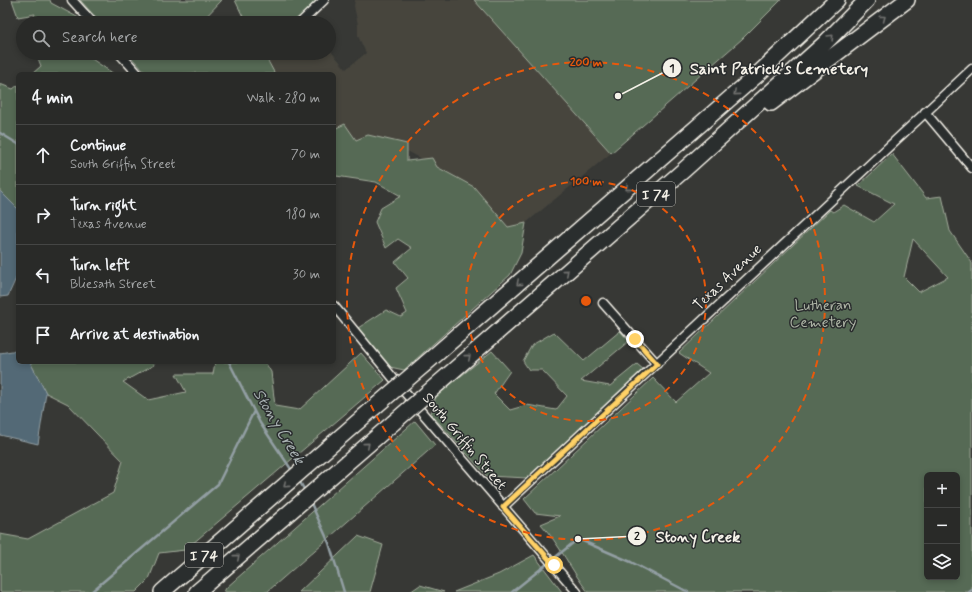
<!DOCTYPE html>
<html lang="en">
<head>
<meta charset="utf-8">
<style>
  :root { --surface:#292a28; --page:#353634; --text:#f1f3f6; --muted:#a5a7a8; --line:#454645 }
  body { margin:0; font-family:Mynerve,sans-serif; background:var(--page); color:var(--text) }
  .controls { position:absolute; right:12px; bottom:12px; display:grid; overflow:hidden; border-radius:6px; box-shadow:0 2px 6px #0003 }
  .controls button { width:36px; height:36px; display:grid; place-items:center; padding:0; border:0; border-bottom:1px solid var(--line); background:var(--surface); color:var(--text); font:20px sans-serif }
  .stop { position:absolute; width:12px; height:12px; margin:-9px; border:3px solid #ffd166; border-radius:50%; background:#fff }
  .stop.end { background:#ffd166; border-color:#fff; box-shadow:0 1px 4px #0008 }
  .list { margin:0; padding:0; list-style:none }
  h2 { display:flex; justify-content:space-between; align-items:center; height:52px; margin:0; padding:0 16px; font-size:17px }
  h2 small { font-size:13px; font-weight:400; color:var(--muted) }
  .list li { display:grid; grid-template-columns:26px 1fr auto; gap:12px; align-items:center; box-sizing:border-box; height:60px; padding:0 16px; border-top:1px solid var(--line) }
  .list b { display:block; font-size:15px; white-space:nowrap }
  .list p { margin:0; font-size:13px; white-space:nowrap; color:var(--muted) }
  .list em { font-size:13px; font-style:normal; color:var(--muted) }
  .icon { flex:none; width:22px; height:22px; fill:none; stroke:currentColor; stroke-width:2; stroke-linecap:round; stroke-linejoin:round }
  .map { position:relative; flex:none; width:972px; height:592px; overflow:hidden }
  .search { position:absolute; background:var(--surface); box-shadow:0 2px 6px #0003; left:16px; top:16px; width:320px; height:44px; display:flex; align-items:center; gap:10px; box-sizing:border-box; padding:0 14px; border-radius:22px; color:var(--muted); font-size:15px }
  .panel { position:absolute; background:var(--surface); box-shadow:0 2px 6px #0003; left:16px; top:72px; width:320px; height:292px; border-radius:6px }
  .map>svg:first-child { display:block }
  .built { fill:#46453e }
  .green { fill:#566a54; stroke:#a5ae9e; fill-rule:evenodd }
  .water { fill:#526976; stroke:#939fa4 }
  .lines { fill:none; stroke-linecap:round; stroke-linejoin:round }
  .stream { stroke:#939fa4; stroke-width:2.5 }
  .street-casing { stroke:#f4f1e8; stroke-width:11 }
  .highway-casing { stroke:#f4f1e8; stroke-width:18 }
  .street { stroke:#2a2d2e; stroke-width:8 }
  .highway { stroke:#2a2d2e; stroke-width:15 }
  .highway-bridge-casing { stroke:#f4f1e8; stroke-width:18; stroke-linecap:butt }
  .highway-bridge { stroke:#2a2d2e; stroke-width:15 }
  .oneway { stroke:#71726f }
  .route { stroke:#ffd166; stroke-width:5 }
  .ring { fill:none; stroke:#e8590c; stroke-width:2; stroke-dasharray:7 5 }
  .labels { text-anchor:middle; stroke-width:3; stroke-linejoin:round; paint-order:stroke }
  .shield { fill:#2a2d2e; stroke:#b7b6b0; stroke-width:1 }
  .shield-label { font-size:14px; font-weight:bold; fill:#f4f1e8 }
  .street-label { font-size:15px; fill:#f4f1e8; stroke:#2a2d2e }
  .park-label { font-size:15px; fill:#adb4a5; stroke:#2a2d2e }
  .water-label { font-size:16px; font-style:italic; fill:#abb4b5; stroke:#2a2d2e }
  .centre { fill:#e8590c; stroke:#2a2d2e; stroke-width:2 }
  .ring-label { font-size:12px; text-anchor:middle; font-weight:bold; fill:#e8590c; stroke:#2a2d2e; stroke-width:3; stroke-linejoin:round; paint-order:stroke }
  .leader { fill:none; stroke:#f4f1e8; stroke-width:1.5 }
  .callout-dot { fill:#f4f1e8; stroke:#2a2d2e; stroke-width:1.5 }
  .mark-label { font-size:12px; text-anchor:middle; font-weight:bold; fill:#111 }
  .callout-label { font-size:16px; text-anchor:middle; font-weight:bold; fill:#f4f1e8; stroke:#2a2d2e; stroke-width:3; stroke-linejoin:round; paint-order:stroke }
</style>
</head>
<body>
<div class="map">
<svg width="972" height="592" viewBox="0 0 972 592">
  <rect width="100%" height="100%" fill="#373835"/>
  <filter id="ink" filterUnits="userSpaceOnUse"><feTurbulence type="fractalNoise" baseFrequency=".025" numOctaves="2"/><feDisplacementMap in="SourceGraphic" scale="8" xChannelSelector="R" yChannelSelector="G"/><feConvolveMatrix kernelMatrix="1 2 1 2 8 2 1 2 1" color-interpolation-filters="sRGB"/></filter>
  <g filter="url(#ink)">
    <path class="built" d="M 355,0 L 474,0 L 611,153 L 526,223 L 508,227 L 474,187 L 409,152 L 334,134 L 334,74 L 275,74 L 268,61 L 276,53 L 329,53 L 329,49 L 346,69 L 366,53 L 358,36 L 358,25 L 354,6 Z"/>
    <path class="green" d="M 12,0 L 50,0 L 51,3 L 79,18 L 77,23 L 32,23 L 35,14 L 18,17 Z
      M 80,0 L 222,0 L 200,23 L 101,23 Z
      M 235,0 L 318,0 L 294,23 L 246,23 Z
      M 474,0 L 781,0 L 742,39 L 611,153 Z
      M 36,53 L 83,53 L 114,74 L 32,74 L 41,66 Z
      M 127,53 L 270,53 L 268,61 L 275,74 L 208,74 L 207,73 L 147,74 Z
      M 0,84 L 13,89 L 18,85 L 18,209 L 0,191 Z
      M 345,124 L 356,140 L 368,135 L 407,144 L 407,161 L 432,158 L 437,167 L 474,187 L 508,227 L 526,223 L 521,253 L 510,275 L 404,370 L 390,367 L 358,328 L 386,310 L 401,317 L 407,313 L 396,288 L 408,278 L 395,262 L 412,248 L 398,239 L 386,248 L 375,222 L 381,208 L 401,196 L 376,182 L 336,176 L 334,177 L 334,129 Z
      M 892,154 L 926,198 L 942,196 L 950,231 L 972,263 L 972,592 L 588,592 C 571,570 560,545 541,524 L 560,516 L 535,513 L 524,499 L 653,378 L 676,402 L 709,373 L 679,353 L 830,210 L 833,212 L 844,205 L 874,222 L 894,204 L 858,186 ZM 913,239 L 948,277 L 919,292 L 904,277 ZM 927,475 L 957,475 L 957,577 L 927,577 Z
      M 620,331 L 629,341 L 581,381 L 610,386 L 637,364 L 644,370 L 528,478 L 487,476 L 431,414 L 436,396 L 492,351 L 510,371 L 494,394 L 510,410 L 527,405 L 556,410 L 567,396 L 542,370 L 529,370 L 523,361 L 532,345 L 554,332 L 584,361 Z
      M 361,353 L 385,380 L 185,550 L 159,553 L 149,579 L 136,592 L 0,592 L 0,534 L 28,539 L 113,493 L 123,461 L 68,404 L 46,393 L 30,362 L 153,362 L 154,365 L 123,382 L 148,400 L 186,392 L 176,374 L 213,374 L 215,362 L 265,362 L 271,372 L 275,406 L 299,410 Z
      M 415,421 L 435,445 L 267,592 L 224,592 L 226,588 Z
      M 358,536 L 383,545 L 370,592 L 299,592 Z
      M 534,555 L 562,592 L 454,592 L 499,574 Z
      M 420,585 L 444,592 L 410,592 Z"/>
    <path class="water" d="M 0,191 L 18,209 L 18,274 L 8,296 L 0,297 Z
      M 18,350 L 18,362 L 30,362 L 46,393 L 38,444 L 0,435 L 0,353 Z"/>
    <g class="lines">
      <path class="stream" d="M 0,133 L 18,144
        M 229,362 L 260,423 L 293,472
        M 299,480 L 306,493
        M 310,501 L 329,543 L 344,592
        M 91,592 L 218,484 L 254,411
        M 512,592 L 578,539 L 631,562 L 688,592
        M 969,592 L 972,590"/>
      <defs>
        <path id="street" d="M 72,0 L 93,23
          M 300,23 L 324,0
          M 119,53 L 138,74
          M 925,112 L 972,168
          M 603,303 L 657,364
          M 334,306 L 407,395 L 577,592
          M 503,507 L 972,69"/>
        <path id="highway" d="M 771,103 L 907,0
          M 425,364 L 758,74 L 837,0
          M 439,383 L 685,169 L 824,44 L 867,0
          M 162,592 L 377,405
          M 197,592 L 393,423"/>
      </defs>
      <use href="#street" class="street-casing"/>
      <use href="#highway" class="highway-casing"/>
      <use href="#street" class="street"/>
      <use href="#highway" class="highway"/>
      <defs>
        <path id="highway-bridge" d="M 377,405 L 425,364
          M 393,423 L 439,383"/>
      </defs>
      <use href="#highway-bridge" class="highway-bridge-casing"/>
      <use href="#highway-bridge" class="highway-bridge"/>
    </g>
    <defs><path id="oneway-chevron" d="M-2-3.5L2.5 0L-2 3.5" fill="none" stroke-width="1.6" stroke-linecap="round" stroke-linejoin="round"/></defs>
    <g class="oneway">
      <use href="#oneway-chevron" transform="translate(883 18) rotate(-37)"/>
      <use href="#oneway-chevron" transform="translate(831 37) rotate(-46)"/>
      <use href="#oneway-chevron" transform="translate(736 93) rotate(139)"/>
      <use href="#oneway-chevron" transform="translate(628 188) rotate(139)"/>
      <use href="#oneway-chevron" transform="translate(566 272) rotate(-41)"/>
      <use href="#oneway-chevron" transform="translate(519 283) rotate(139)"/>
      <use href="#oneway-chevron" transform="translate(468 357) rotate(-41)"/>
      <use href="#oneway-chevron" transform="translate(367 445) rotate(-41)"/>
      <use href="#oneway-chevron" transform="translate(286 485) rotate(139)"/>
      <use href="#oneway-chevron" transform="translate(237 557) rotate(-41)"/>
    </g>
  </g>
  <g class="lines" filter="url(#ink)">
    <path class="route" d="M 554,565 L 503,507 L 657,364 L 635,339"/>
  </g>
  <g class="ring">
    <circle cx="586" cy="301" r="120"/>
    <circle cx="586" cy="301" r="239"/>
  </g>
  <g class="labels">
    <g class="shield">
      <rect x="637" y="182" width="38" height="24" rx="3"/>
      <rect x="185" y="543" width="38" height="24" rx="3"/>
    </g>
    <g class="shield-label">
      <text x="656" y="199">I 74</text>
      <text x="204" y="560">I 74</text>
    </g>
    <g class="street-label">
      <text transform="translate(727 277) rotate(-44)" y="5">Texas Avenue</text>
      <text transform="translate(465 441) rotate(50)" y="5">South Griffin Street</text>
    </g>
    <g class="park-label">
      <text x="823" y="310">Lutheran<tspan x="823" dy="17">Cemetery</tspan></text>
    </g>
    <g class="water-label">
      <text transform="translate(280 426) rotate(59)" y="6">Stony Creek</text>
    </g>
  </g>
  <circle cx="586" cy="301" r="6" class="centre"/>
  <g class="ring-label">
    <text x="586" y="66">200 m</text>
    <text x="586" y="185">100 m</text>
  </g>
  <path class="leader" d="M618 96L672 68M578 539L637 536"/>
  <g class="callout-dot">
    <circle cx="618" cy="96" r="4"/>
    <circle cx="578" cy="539" r="4"/>
    <circle cx="672" cy="68" r="10"/>
    <circle cx="637" cy="536" r="10"/>
  </g>
  <g class="mark-label">
    <text x="672" y="72">1</text>
    <text x="637" y="540">2</text>
  </g>
  <g class="callout-label">
    <text x="779" y="74">Saint Patrick's Cemetery</text>
    <text x="698" y="542">Stony Creek</text>
  </g>
</svg>
<div class="controls">
<button>+</button>
<button>−</button>
<button><svg class="icon" aria-label="layers" viewBox="0 0 24 24"><path d="M12 4l9 5-9 5-9-5zM3 14l9 5 9-5"/></svg></button>
</div>
<div class="stop" style="left:554px;top:565px"></div>
<div class="stop end" style="left:635px;top:339px"></div>
<div class="search"><svg class="icon" aria-label="search" viewBox="0 0 24 24"><circle cx="10" cy="10" r="6"/><path d="M15 15l6 6"/></svg>Search here</div>
<section class="panel">
<h2>4 min<small>Walk · 280 m</small></h2>
<ul class="list">
<li><svg class="icon" aria-label="ahead" viewBox="0 0 24 24"><path d="M12 20V5M6 11l6-6 6 6"/></svg><div><b>Continue</b><p>South Griffin Street</p></div><em>70 m</em></li>
<li><svg class="icon" aria-label="right" viewBox="0 0 24 24"><path d="M7 20v-9h11M14 6l5 5-5 5"/></svg><div><b>Turn right</b><p>Texas Avenue</p></div><em>180 m</em></li>
<li><svg class="icon" aria-label="left" viewBox="0 0 24 24"><path d="M17 20v-9H6M10 6l-5 5 5 5"/></svg><div><b>Turn left</b><p>Bliesath Street</p></div><em>30 m</em></li>
<li><svg class="icon" aria-label="arrive" viewBox="0 0 24 24"><path d="M6 21V4h12l-3 4 3 4H6"/></svg><div><b>Arrive at destination</b></div></li>
</ul>
</section>
</div>
</body>
</html>
